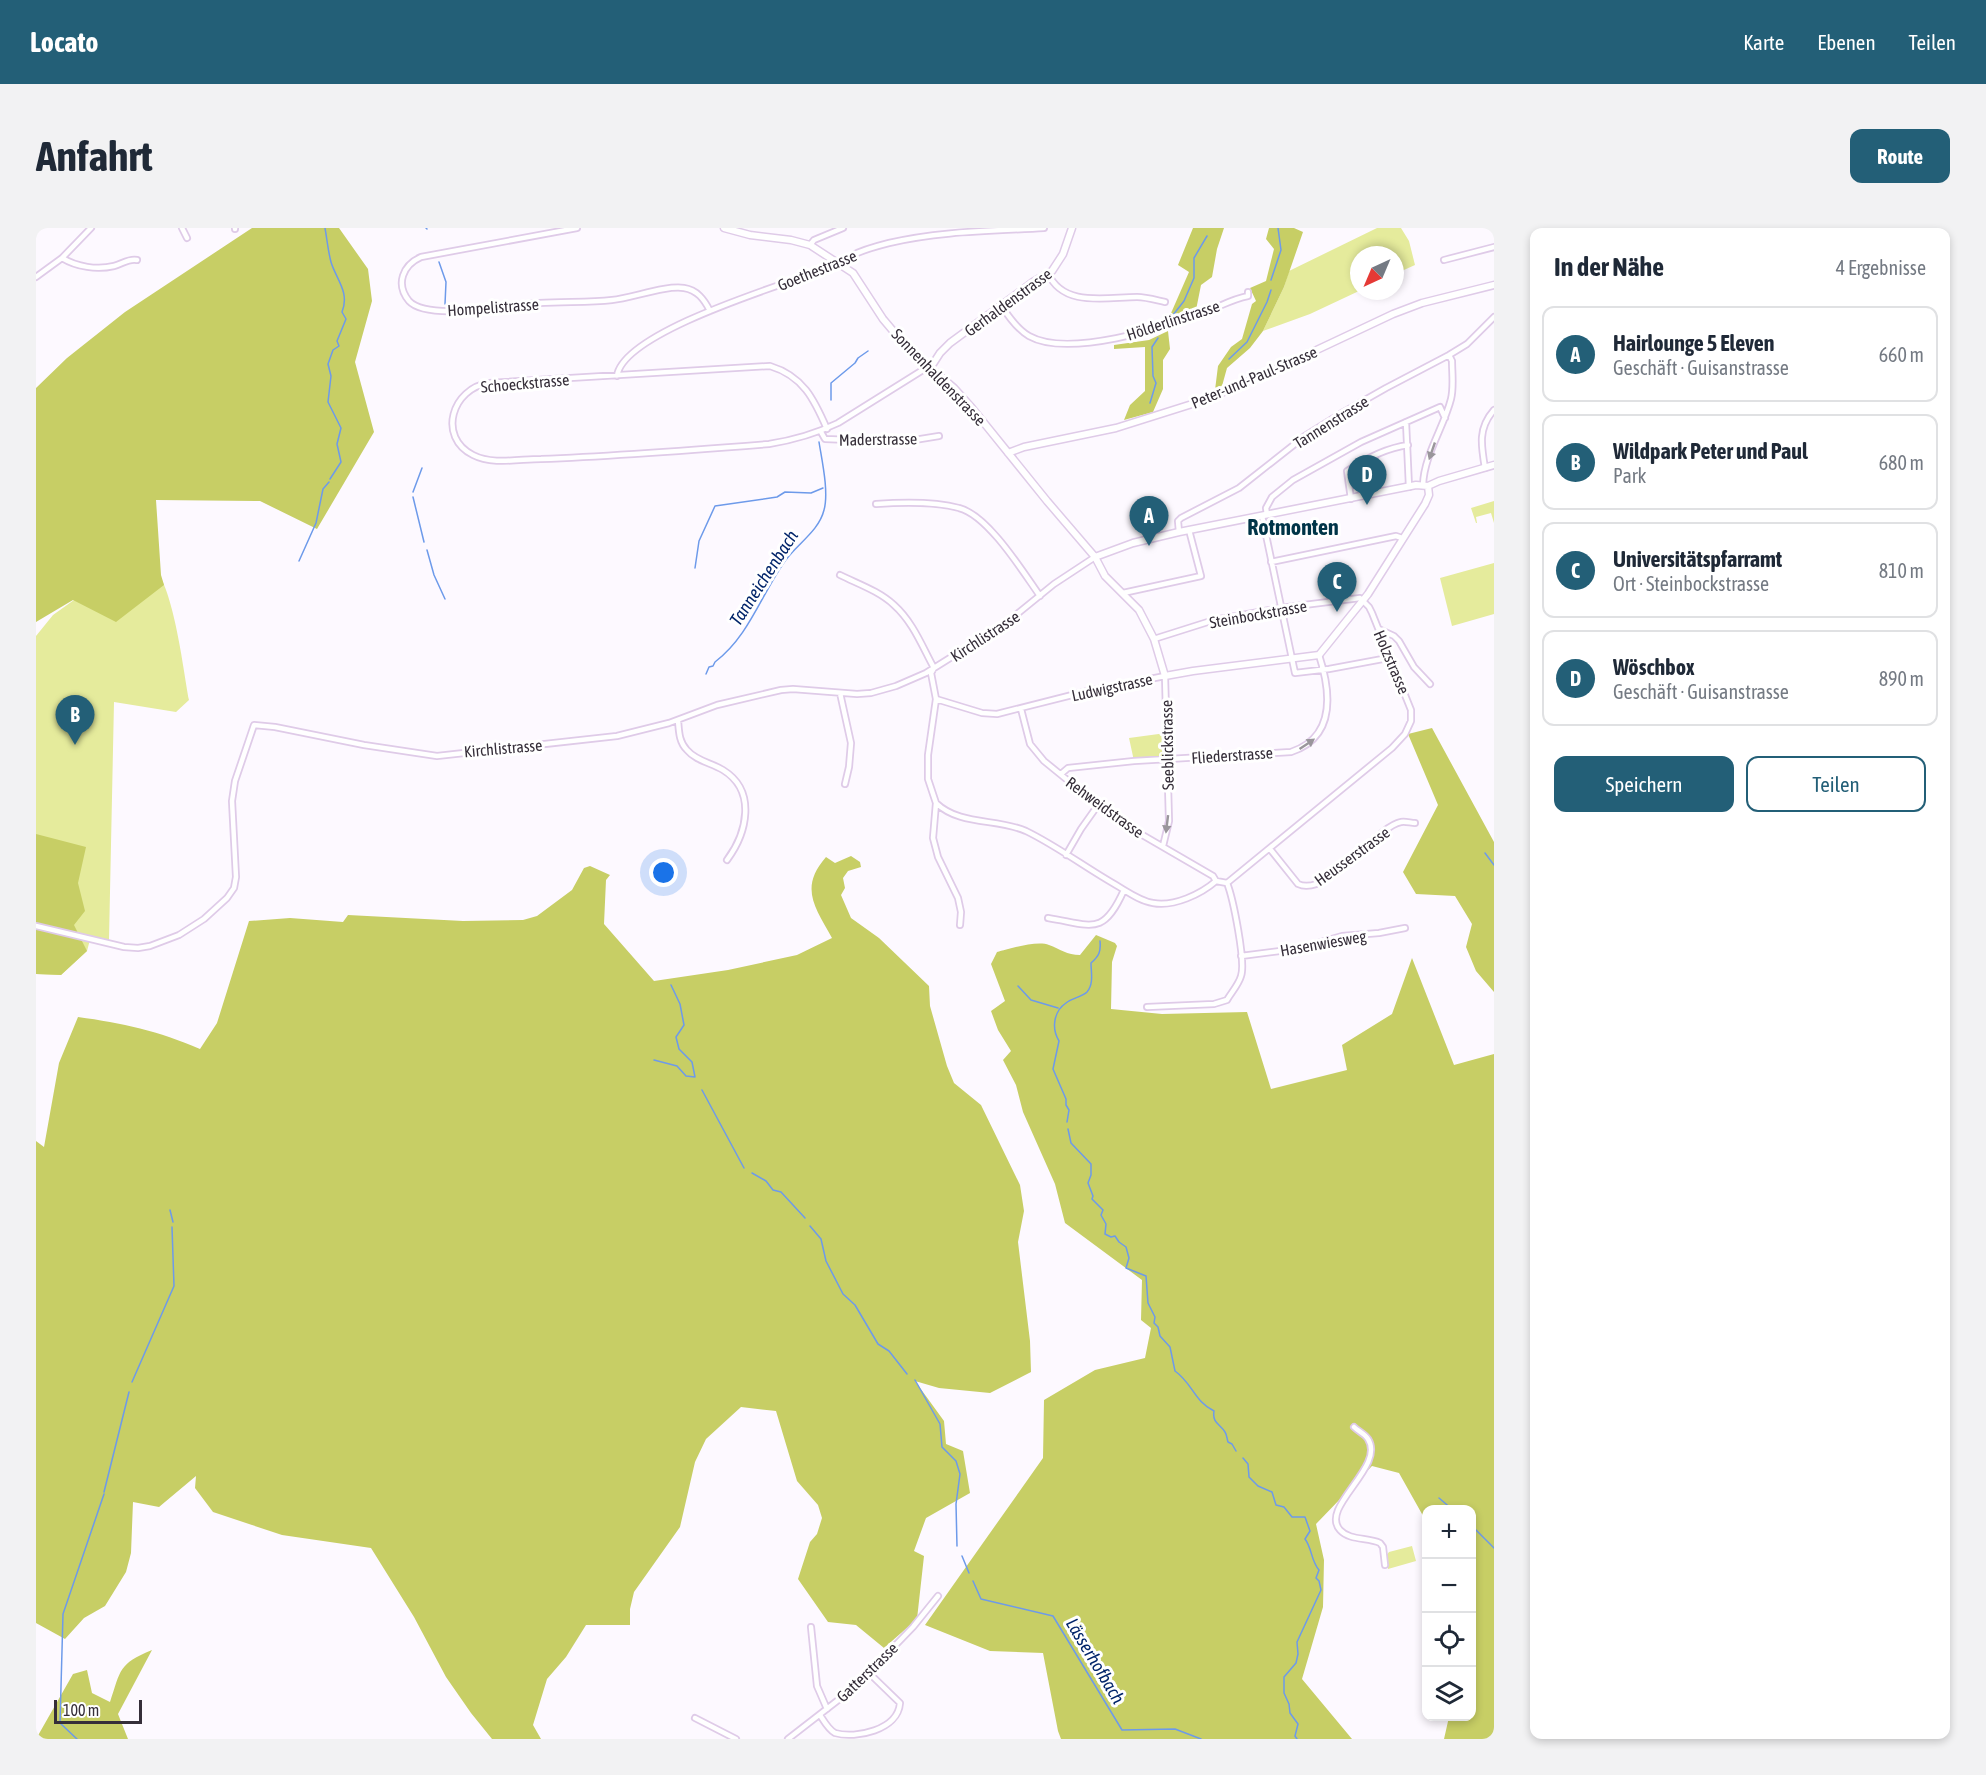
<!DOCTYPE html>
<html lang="de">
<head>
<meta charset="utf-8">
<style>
  :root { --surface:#fff; --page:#f2f2f3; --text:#1f2937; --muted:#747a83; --line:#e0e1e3; --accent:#235f77 }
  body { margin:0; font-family:"Asap Condensed",sans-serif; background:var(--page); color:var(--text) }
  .controls { position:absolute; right:18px; bottom:18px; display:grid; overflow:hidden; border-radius:12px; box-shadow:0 3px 9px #0003 }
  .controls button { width:54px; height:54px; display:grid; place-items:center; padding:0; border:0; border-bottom:2px solid var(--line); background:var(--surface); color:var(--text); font:30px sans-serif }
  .compass { position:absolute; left:1314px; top:18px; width:54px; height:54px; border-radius:50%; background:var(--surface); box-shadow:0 3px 9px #0003; rotate:224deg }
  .scale { position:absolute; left:18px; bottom:15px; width:88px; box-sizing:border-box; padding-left:6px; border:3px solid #352e39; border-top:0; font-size:16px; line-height:21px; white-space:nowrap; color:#352e39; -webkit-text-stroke:4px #fff; paint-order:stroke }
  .you { position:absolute; left:628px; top:645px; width:21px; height:21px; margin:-15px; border:4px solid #fff; border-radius:50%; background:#1a73e8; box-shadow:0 0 0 9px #1a73e833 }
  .badge { display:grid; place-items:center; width:39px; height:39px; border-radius:50%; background:var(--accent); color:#fff; font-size:20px; font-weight:700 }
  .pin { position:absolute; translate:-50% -50px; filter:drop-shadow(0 2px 3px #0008) }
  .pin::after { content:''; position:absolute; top:32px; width:21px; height:18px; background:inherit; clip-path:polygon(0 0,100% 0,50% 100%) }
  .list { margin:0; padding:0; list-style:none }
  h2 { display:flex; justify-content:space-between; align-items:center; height:78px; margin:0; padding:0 24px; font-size:26px }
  h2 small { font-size:20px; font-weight:400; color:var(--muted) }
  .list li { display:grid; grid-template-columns:39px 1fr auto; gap:18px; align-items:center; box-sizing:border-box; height:96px; margin:0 12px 12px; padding:0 12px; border:2px solid var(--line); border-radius:12px }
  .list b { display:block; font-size:22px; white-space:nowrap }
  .list p { margin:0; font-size:20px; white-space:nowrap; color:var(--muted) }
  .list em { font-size:20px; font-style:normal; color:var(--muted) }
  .actions { display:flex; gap:12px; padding:18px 24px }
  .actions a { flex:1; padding:14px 0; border:2px solid var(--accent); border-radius:12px; text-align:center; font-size:21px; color:var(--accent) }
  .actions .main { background:var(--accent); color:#fff }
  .icon { flex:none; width:33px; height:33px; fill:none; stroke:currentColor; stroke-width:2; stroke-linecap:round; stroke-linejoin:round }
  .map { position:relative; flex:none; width:1458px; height:1511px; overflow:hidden; border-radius:12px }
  header { display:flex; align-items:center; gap:36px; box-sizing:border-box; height:84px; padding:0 30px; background:var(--accent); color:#fff }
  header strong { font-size:28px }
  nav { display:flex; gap:33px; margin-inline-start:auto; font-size:21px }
  .intro { display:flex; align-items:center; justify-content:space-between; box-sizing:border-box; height:144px; padding:0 36px }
  h1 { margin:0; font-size:42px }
  .button { padding:15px 27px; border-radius:12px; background:var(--accent); color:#fff; font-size:21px; font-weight:700 }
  main { display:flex; gap:36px; padding:0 36px }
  aside { flex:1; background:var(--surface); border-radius:12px; box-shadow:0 3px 9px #0003 }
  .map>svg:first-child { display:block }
  .green { fill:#e5eb9c }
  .forest { fill:#c7ce65 }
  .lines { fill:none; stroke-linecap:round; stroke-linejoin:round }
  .stream { stroke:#6d9aea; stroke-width:1.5 }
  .minor-casing { stroke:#dfcbe8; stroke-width:8 }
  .tertiary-casing { stroke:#dfcbe8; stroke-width:9 }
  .minor { stroke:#fff; stroke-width:4.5 }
  .tertiary { stroke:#fff; stroke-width:6 }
  .oneway { fill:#9a969c }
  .labels { text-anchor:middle; stroke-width:6; stroke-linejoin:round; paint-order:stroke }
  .street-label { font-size:16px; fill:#352e39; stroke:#fff }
  .water-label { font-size:18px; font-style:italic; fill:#02256a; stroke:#fff }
  .district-label { font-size:22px; font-weight:bold; fill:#003548; stroke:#fff }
</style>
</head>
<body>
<header>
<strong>Locato</strong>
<nav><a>Karte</a><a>Ebenen</a><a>Teilen</a></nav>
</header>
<div class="intro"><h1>Anfahrt</h1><a class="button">Route</a></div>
<main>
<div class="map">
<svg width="1458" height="1511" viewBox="0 0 1458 1511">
  <rect width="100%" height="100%" fill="#fdf9ff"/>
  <path class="green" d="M 1341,0 L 1365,0 L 1373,13 L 1379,37 L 1359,46 L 1359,27 L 1323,27 L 1323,63 L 1274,86 L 1227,103 L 1248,59 L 1253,43 Z
    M 1458,273 L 1458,295 L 1455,285 L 1440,289 L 1441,295 L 1440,295 L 1435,280 Z
    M 1458,335 L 1458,386 L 1416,398 L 1404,350 Z
    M 118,339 C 138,362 147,439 153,472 L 140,484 L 78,474 L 73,712 L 55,708 L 51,723 L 25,747 L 0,746 L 0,408 L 17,387 L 52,362 Z
    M 1130,505 L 1131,531 L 1098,533 L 1093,510 Z
    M 1376,1318 L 1380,1333 L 1352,1341 L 1350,1328 L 1353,1324 Z"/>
  <path class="forest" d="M 216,0 L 303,0 L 332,41 L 336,73 L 319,134 L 338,204 L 281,301 L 224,273 L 120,272 L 125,347 L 128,357 L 80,394 L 37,372 L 0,394 L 0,160 L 31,130 L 89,84 Z
    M 1157,0 L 1188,0 L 1181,21 L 1176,49 L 1165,57 L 1160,82 L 1132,92 L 1153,44 L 1142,37 Z
    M 1233,0 L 1258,0 L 1267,4 L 1248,59 L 1227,103 L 1214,120 L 1191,140 L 1186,158 L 1179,162 L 1182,138 L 1195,119 L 1206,111 L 1216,76 L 1220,73 L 1214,60 L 1230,53 L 1238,21 L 1230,11 Z
    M 1132,103 L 1134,121 L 1127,132 L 1127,161 L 1117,184 L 1088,192 L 1094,177 L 1109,163 L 1109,119 L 1078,121 L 1078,117 L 1113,112 Z
    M 1396,500 L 1458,614 L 1458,764 L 1440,743 L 1430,719 L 1436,696 L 1419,668 L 1380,666 L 1367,644 L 1402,577 L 1372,506 Z
    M 0,606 L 50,619 L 42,655 L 49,683 L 38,697 L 51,723 L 25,747 L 0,746 Z
    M 815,628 L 824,634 L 825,639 L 812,643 L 807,650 L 809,660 L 805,667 L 815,690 L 843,710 L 893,758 L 894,778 L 911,838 L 918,855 L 945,877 L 984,957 L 988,983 L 982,1014 L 994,1113 L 995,1144 L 954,1165 L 903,1160 L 879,1153 L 908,1193 L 910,1216 L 927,1223 L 934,1265 L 890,1290 L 878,1323 L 888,1328 L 881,1391 L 848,1420 L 820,1397 L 792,1394 L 762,1351 L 774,1314 L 781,1306 L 786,1290 L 782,1277 L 761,1253 L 740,1183 L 705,1179 L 670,1211 L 659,1234 L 644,1299 L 598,1364 L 594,1381 L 594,1397 L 550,1397 L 530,1429 L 511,1451 L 497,1497 L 505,1511 L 456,1511 L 435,1485 L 410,1449 L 378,1389 L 335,1320 L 246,1307 L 177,1284 L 159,1260 L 160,1248 L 123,1279 L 97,1274 L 95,1325 L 90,1344 L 69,1378 L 48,1390 L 29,1411 L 0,1395 L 0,913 L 8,919 L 23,835 L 42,789 C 86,795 123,803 164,821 L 181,795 L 213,693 L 254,690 L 307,694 L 312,687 L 427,693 L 487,692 L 501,688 L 536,662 L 548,640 L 554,638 L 574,647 L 570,652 L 568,696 L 618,753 L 692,742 L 761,727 L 796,710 C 779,679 763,660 790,629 L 799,635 Z
    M 1060,707 L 1079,715 L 1081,718 L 1076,734 L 1075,781 L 1126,786 L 1211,784 L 1235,861 L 1311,842 L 1306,817 L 1356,786 L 1376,730 L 1418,837 L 1458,826 L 1458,1511 L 1408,1511 L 1413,1489 L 1436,1488 L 1436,1282 L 1390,1282 L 1390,1301 L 1386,1286 L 1363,1245 L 1336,1238 L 1280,1296 L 1288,1332 L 1287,1379 L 1266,1451 L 1316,1511 L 1025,1511 L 1022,1503 L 1007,1425 L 954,1423 L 889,1397 L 1007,1230 L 1008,1172 L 1059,1142 L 1109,1130 L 1115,1100 L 1105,1092 L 1106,1052 L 1029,995 L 1019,956 L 987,884 L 980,857 L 967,832 L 975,823 L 962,802 L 955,783 L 969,773 L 955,736 L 961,724 C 973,721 1001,712 1013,717 C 1024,721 1031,727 1044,727 Z
    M 116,1422 L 82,1486 L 92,1511 L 0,1511 L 37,1446 L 51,1442 L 56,1465 L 74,1474 C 85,1442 82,1436 116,1422 Z"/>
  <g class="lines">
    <path class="stream" d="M 289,0 C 291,11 292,23 295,34 C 300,51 314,64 306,84 L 310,91 L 301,113 L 303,118 L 297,122 L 292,136 L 295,148 L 292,174 L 305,200 L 301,216 L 305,234 L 294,251
      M 390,0 L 391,1
      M 403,34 L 410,54 L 409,76
      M 1235,52 L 1245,22 L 1242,0
      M 1137,87 L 1148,73 L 1158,50 L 1158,30 L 1171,8
      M 1193,131 L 1211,114 L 1231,74 L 1235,62
      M 795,172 L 795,155 L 819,135 L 822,130 L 832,123
      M 1114,175 L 1120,155 L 1117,148 L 1116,119 L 1122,110
      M 377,264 L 386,240
      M 377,269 L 388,314
      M 391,322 L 398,347 L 409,371
      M 263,333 L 280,295 L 287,261 L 293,254
      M 659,340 L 663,313 L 679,278 L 741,269 L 749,264 L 775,265 L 787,260
      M 670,446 L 673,439 L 677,438 L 679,434 C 713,408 725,367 749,333 C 761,316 783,303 788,282 C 793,264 786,233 783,214
      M 1449,625 L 1458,637
      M 982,758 L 995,772 L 1022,780
      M 618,832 L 641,838 L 650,848 L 659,849 L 656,834 L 643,821 L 640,809 L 648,797 L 644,776 L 635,757
      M 666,862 L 708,940
      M 1031,894 L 1033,882 L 1030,877 L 1030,871 L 1017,841 L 1023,813 C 1015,800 1018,783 1030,775 C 1036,770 1046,769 1051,764 C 1058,756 1055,744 1055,735 C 1063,728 1065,724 1064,713
      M 1032,901 L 1035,915 L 1055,936 L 1055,947 L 1052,955 L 1057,968 L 1056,971 L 1067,982 L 1065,987 L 1070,996 L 1069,1006 L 1075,1009 L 1079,1008 L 1083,1014 L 1090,1019 L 1093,1030 L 1090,1040 L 1110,1048 L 1112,1075 L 1119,1089 L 1118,1095 L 1122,1099 L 1124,1108 L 1134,1119 L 1139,1143 C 1157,1156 1158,1173 1178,1183 C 1176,1195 1184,1196 1189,1204 C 1191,1207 1191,1211 1192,1214 L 1196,1216 L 1200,1223
      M 716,945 L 730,953 L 737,962 L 745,964 L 769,990
      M 134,982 L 137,994
      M 774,998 L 785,1011 L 790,1033 L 807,1066 L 819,1077 L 842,1116 L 853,1123 L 871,1146
      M 879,1152 L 904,1196 L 906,1219 L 920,1233 L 924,1246 L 920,1276 L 921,1318
      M 96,1154 L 138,1058 L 136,999
      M 1207,1230 L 1212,1236 L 1213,1249 L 1222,1258 L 1236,1264 L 1240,1277 L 1248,1279 L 1256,1289 L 1269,1289 L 1274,1303 L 1269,1311 C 1276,1320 1275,1333 1283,1342 L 1280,1350 L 1283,1353 L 1285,1362 L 1261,1414 L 1262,1426 L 1260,1435 L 1248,1449 L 1248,1465 L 1253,1476 L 1254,1485 L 1262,1496 L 1259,1508 L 1261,1511
      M 68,1264 L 93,1164
      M 1403,1270 L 1417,1282
      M 1436,1298 L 1458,1320
      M 926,1328 L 933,1345
      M 937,1353 L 945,1371 L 1017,1388 L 1086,1502 L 1139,1501 L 1165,1511
      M 41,1511 L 24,1495 L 27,1386 L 68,1266"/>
    <defs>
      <path id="minor" d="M 146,0 L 151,10
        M 541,0 L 385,29 C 367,37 359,56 373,73 C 392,94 475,76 503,75 C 527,73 552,75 576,72 C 596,70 630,57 648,60 C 661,62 668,71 674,83
        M 199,1 L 199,0
        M 774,17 L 778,12 L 807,0
        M 26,30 C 41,39 61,42 78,38 C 86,36 93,30 101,32
        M 1408,32 L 1458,19
        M 1012,45 C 1027,80 1071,69 1101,69 C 1110,69 1120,72 1129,74
        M 0,49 L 26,30 L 55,0
        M 965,77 C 972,88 981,101 993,108 C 1032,130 1128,100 1169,84 C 1183,79 1196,71 1212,68 L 1212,64
        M 581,148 C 587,103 753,55 795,39 C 802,36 808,31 815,28 C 826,22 841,18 853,15 C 903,3 956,3 1008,0
        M 1370,194 L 1373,259
        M 791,201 C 778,171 767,148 734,138 L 453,155 C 416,160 401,209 437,227 C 456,237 484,231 505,231 C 581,228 657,222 733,216 C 758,212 779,206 802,195 L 890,140 L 895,139
        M 785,204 L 789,211 L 866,214 L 903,208
        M 1449,240 C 1445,217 1442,200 1458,182
        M 1387,257 C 1388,227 1408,199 1415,171 C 1418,159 1416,145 1416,133 L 1413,127
        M 1315,271 L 1311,243 C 1329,231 1350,220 1372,217
        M 840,276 C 867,274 897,273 923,280 C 952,287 987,344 1004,368
        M 1231,287 L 1230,280 L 1236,269 L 1257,252 L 1325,214 L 1404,179 L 1409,190
        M 1226,288 L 1259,445 L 1293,441 L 1352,430
        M 1143,304 L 1142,293 L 1145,290 L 1203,260 L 1269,208 L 1306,185 L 1350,160 L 1413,127 L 1431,116 L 1458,89
        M 1235,334 L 1360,308 L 1366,310
        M 804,347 C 822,356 843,363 858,377 C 877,394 886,418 898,440 L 895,445 L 900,471 L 892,527 L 892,551 L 900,575 L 897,610 L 902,629 L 922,670 L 925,684 L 924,697
        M 1087,365 L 1165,348 L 1153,302
        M 1343,401 L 1358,408 L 1363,413 L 1378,439 L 1394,456
        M 1118,411 L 1178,392 L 1244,380 L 1324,370 L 1333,379 L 1336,385 L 1375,482 L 1375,493 L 1369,506 L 1356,520 L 1191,655 L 1180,653
        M 804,465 L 815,515 L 813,539 L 809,556
        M 900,471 L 946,485 L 961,486 L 1052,463 L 1129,448 L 1133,593 L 1127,618
        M 985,481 L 994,516 L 1008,533 L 1062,577 L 1103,605 L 1177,648 L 1180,653
        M 642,492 C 643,504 643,514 651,522 C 660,533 676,535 687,542 C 721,563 711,605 691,632
        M 1025,546 L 1032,540 L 1098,533 L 1255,524 C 1300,509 1295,464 1283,427
        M 900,575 C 924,598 961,590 990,603 C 1021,618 1050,640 1080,657 C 1092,664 1104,673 1117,675 C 1138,679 1165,666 1180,653
        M 1234,621 L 1262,656 C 1292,670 1339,599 1365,594 C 1369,593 1375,595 1379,595
        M 1030,627 L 1045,601 L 1062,577
        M 1012,690 C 1056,697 1067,709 1088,662
        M 0,698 L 88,719 L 102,720 L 114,718 L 143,707 L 168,691 L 191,670 L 198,660 L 200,649 L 196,573 L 199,553 L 218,497 L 239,499 L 328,517 L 401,528 L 581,508 L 633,495 L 681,477 L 745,462 L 757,461 L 821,466 L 835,465 L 860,458 L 890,445 L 970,395 L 1018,356 L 1059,329
        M 1205,728 L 1260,721 L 1306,708 L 1343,705 L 1369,700
        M 1111,779 L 1178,776 L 1191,772 C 1195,765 1203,756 1205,748 C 1210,734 1197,670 1191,655
        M 1318,1199 C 1322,1203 1329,1206 1332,1211 C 1350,1239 1283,1279 1304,1302 C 1314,1313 1332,1309 1344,1315 L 1347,1319 L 1349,1337
        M 775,1399 L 781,1458 L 791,1481
        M 784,1487 C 788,1493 792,1501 799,1505 C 820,1511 862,1502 864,1475 L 833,1445
        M 659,1490 L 700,1511
        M 752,1511 L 819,1459 L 877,1399 L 902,1368"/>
      <path id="tertiary" d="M 688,0 L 714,7 L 755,12 L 774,17 L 817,45 L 847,91 L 863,110 L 885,132 L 918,160 L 936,180 L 1011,273 L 1059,329 L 1069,348 L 1103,382 L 1118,411 L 1129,448 L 1157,443 L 1283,427 L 1332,366 L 1389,276 L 1393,267 L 1392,258
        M 895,139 L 904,125 L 914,115 L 997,54 L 1016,43 L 1027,26 L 1036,0
        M 972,225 L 988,219 L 1080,200 L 1172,171 L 1253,135 L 1357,86 L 1386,75 L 1458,57
        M 1059,329 L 1097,315 L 1143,304 L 1380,257 L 1392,258 L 1403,253 L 1458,237"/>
    </defs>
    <use href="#minor" class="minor-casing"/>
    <use href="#tertiary" class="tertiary-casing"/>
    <use href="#minor" class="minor"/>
    <use href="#tertiary" class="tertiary"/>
  </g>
  <defs><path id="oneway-solid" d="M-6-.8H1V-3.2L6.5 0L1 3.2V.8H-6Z" transform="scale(1.5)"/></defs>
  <g class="oneway">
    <use href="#oneway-solid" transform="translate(1396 223) rotate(109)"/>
    <use href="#oneway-solid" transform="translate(1271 516) rotate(-34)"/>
    <use href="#oneway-solid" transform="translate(1131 596) rotate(97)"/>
  </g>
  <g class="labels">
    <g class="street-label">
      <text transform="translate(781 42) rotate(-22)" y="6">Goethestrasse</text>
      <text transform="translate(972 74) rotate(-36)" y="6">Gerhaldenstrasse</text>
      <text transform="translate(457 79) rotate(-4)" y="6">Hompelistrasse</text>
      <text transform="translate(1137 92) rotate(-18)" y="6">Hölderlinstrasse</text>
      <text transform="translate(903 149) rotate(46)" y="6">Sonnenhaldenstrasse</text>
      <text transform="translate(1218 149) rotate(-23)" y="6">Peter-und-Paul-Strasse</text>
      <text transform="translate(489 155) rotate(-5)" y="6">Schoeckstrasse</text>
      <text transform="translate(1295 194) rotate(-32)" y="6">Tannenstrasse</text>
      <text transform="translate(842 211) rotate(-1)" y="6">Maderstrasse</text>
      <text transform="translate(1222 386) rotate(-10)" y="6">Steinbockstrasse</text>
      <text transform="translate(949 408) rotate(-33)" y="6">Kirchlistrasse</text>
      <text transform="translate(1356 434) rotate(67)" y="6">Holzstrasse</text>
      <text transform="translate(1076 459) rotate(-12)" y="6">Ludwigstrasse</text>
      <text transform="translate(1131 517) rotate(-91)" y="6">Seeblickstrasse</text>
      <text transform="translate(467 520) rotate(-5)" y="6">Kirchlistrasse</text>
      <text transform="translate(1196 527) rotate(-4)" y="6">Fliederstrasse</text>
      <text transform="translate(1069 579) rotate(36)" y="6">Rehweidstrasse</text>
      <text transform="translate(1316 628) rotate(-36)" y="6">Heusserstrasse</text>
      <text transform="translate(1287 715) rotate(-10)" y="6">Hasenwiesweg</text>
      <text transform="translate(831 1444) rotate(-44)" y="6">Gatterstrasse</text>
    </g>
    <g class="water-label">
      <text transform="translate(728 350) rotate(-57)" y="6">Tanneichenbach</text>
      <text transform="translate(1059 1433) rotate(59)" y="6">Lässerhofbach</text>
    </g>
    <g class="district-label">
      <text x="1257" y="307">Rotmonten</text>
    </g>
  </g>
</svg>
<div class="controls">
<button>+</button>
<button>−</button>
<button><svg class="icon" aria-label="locate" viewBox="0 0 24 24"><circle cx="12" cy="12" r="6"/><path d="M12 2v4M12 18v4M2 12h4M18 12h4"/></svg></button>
<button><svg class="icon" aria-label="layers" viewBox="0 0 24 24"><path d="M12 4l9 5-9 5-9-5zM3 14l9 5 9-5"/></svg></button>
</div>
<svg class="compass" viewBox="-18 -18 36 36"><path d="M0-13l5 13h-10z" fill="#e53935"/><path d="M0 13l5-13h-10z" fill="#747a83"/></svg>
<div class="scale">100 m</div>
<div class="you"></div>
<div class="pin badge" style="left:1113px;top:318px">A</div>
<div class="pin badge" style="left:39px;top:517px">B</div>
<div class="pin badge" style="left:1301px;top:384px">C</div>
<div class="pin badge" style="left:1331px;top:277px">D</div>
</div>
<aside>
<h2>In der Nähe<small>4 Ergebnisse</small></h2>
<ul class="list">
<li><span class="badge">A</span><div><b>Hairlounge 5 Eleven</b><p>Geschäft · Guisanstrasse</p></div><em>660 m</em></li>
<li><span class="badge">B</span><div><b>Wildpark Peter und Paul</b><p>Park</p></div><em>680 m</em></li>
<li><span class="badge">C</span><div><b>Universitätspfarramt</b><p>Ort · Steinbockstrasse</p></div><em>810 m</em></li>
<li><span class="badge">D</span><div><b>Wöschbox</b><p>Geschäft · Guisanstrasse</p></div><em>890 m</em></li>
</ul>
<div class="actions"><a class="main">Speichern</a><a>Teilen</a></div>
</aside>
</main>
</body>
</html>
